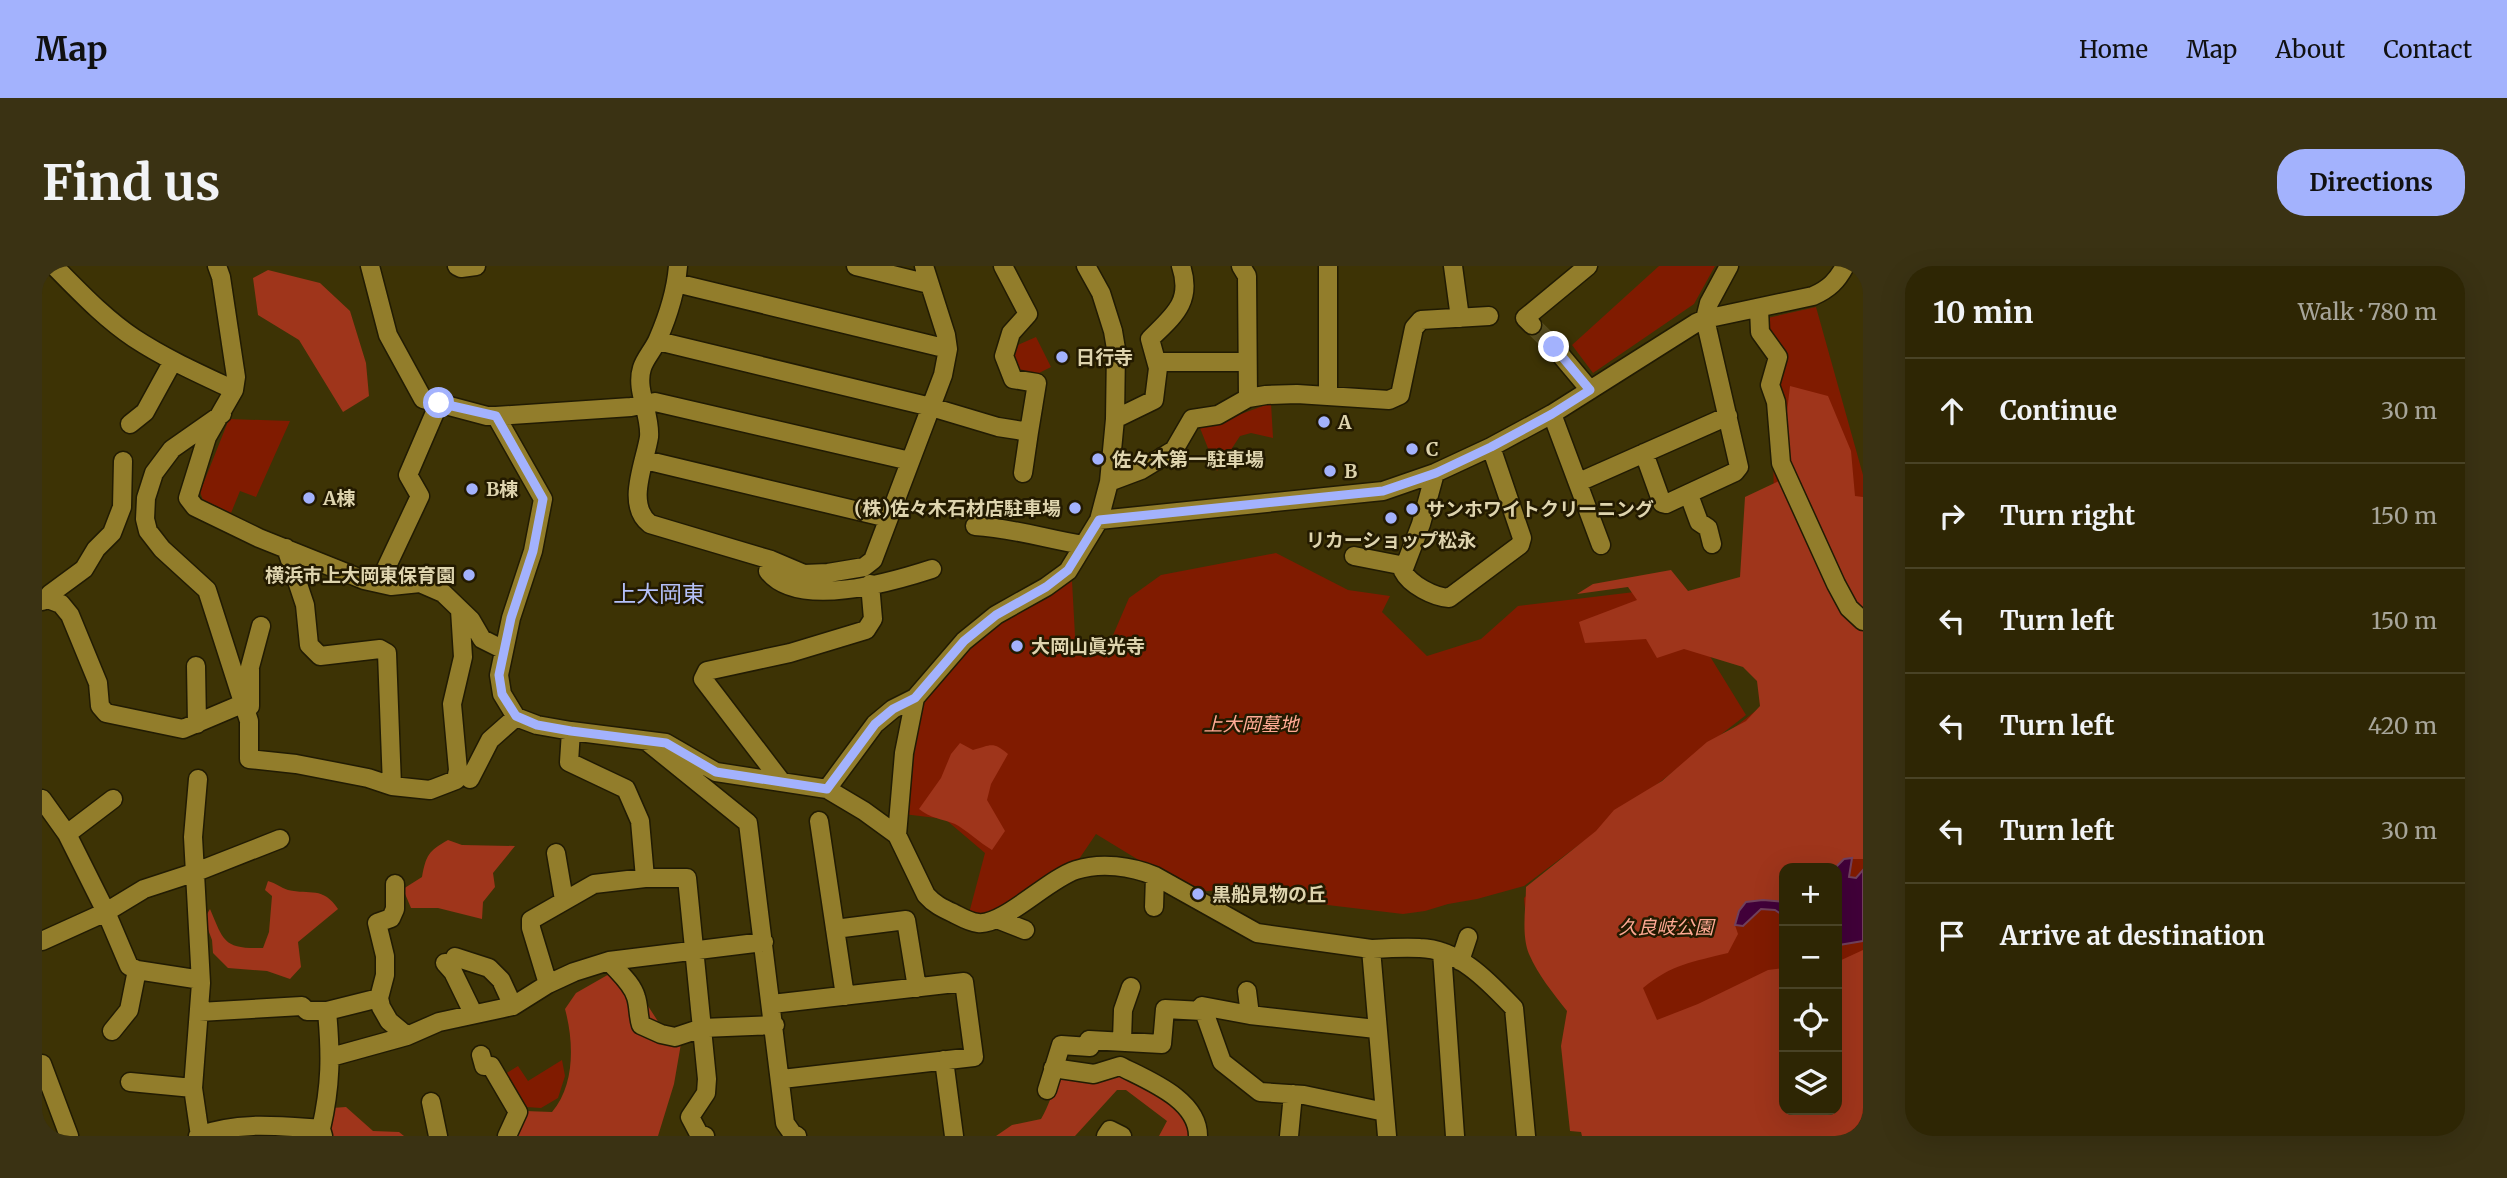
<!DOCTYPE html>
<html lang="en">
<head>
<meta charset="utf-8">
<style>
  :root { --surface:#2e2604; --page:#3a3213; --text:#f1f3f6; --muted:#a7a59a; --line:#494326; --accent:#a3b2fd }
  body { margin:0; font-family:Merriweather,"Noto Sans JP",serif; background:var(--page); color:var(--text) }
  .controls { position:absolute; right:21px; bottom:21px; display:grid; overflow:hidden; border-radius:14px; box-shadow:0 7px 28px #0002 }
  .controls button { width:63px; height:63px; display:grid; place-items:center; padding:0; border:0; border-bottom:2px solid var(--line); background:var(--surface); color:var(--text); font:35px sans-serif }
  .stop { position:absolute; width:21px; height:21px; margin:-16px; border:5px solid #a3b2fd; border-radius:50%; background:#fff }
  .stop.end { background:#a3b2fd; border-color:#fff; box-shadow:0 2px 7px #0008 }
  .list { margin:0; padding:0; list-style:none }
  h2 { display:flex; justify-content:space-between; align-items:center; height:91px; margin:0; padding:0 28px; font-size:30px }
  h2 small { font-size:23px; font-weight:400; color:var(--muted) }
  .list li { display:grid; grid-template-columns:46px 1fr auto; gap:21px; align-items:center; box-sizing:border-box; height:105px; padding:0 28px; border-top:2px solid var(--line) }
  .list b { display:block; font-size:26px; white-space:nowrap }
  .list em { font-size:23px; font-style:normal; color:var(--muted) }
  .icon { flex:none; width:38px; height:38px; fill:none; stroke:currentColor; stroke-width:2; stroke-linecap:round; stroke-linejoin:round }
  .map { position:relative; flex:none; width:1821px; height:870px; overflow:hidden; border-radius:28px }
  header { display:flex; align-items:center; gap:42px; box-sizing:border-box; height:98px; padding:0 35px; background:var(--accent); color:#111 }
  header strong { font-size:33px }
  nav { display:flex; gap:38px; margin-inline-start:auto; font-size:24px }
  .intro { display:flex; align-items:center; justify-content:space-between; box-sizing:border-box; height:168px; padding:0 42px }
  h1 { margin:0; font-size:49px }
  .button { padding:18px 32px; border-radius:28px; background:var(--accent); color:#111; font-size:24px; font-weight:700 }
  main { display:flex; gap:42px; padding:0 42px }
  aside { flex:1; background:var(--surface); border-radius:28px; box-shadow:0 7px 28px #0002 }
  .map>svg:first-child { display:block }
  .green { fill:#801b00; fill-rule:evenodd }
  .forest { fill:#9f351b }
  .water { fill:#410039; stroke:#70405c; stroke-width:2 }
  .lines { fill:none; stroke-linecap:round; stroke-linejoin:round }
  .minor-tunnel { stroke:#554b1e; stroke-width:18; stroke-dasharray:18 9; stroke-linecap:butt }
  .minor-casing { stroke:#211b03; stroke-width:21 }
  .minor { stroke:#927d2b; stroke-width:18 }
  .rail { stroke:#968c63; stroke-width:4.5; stroke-dasharray:14 7; stroke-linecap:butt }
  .route { stroke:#a3b2fd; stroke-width:9 }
  .poi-dot { fill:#a3b2fd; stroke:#231a00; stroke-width:2.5 }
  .labels { text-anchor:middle; stroke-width:5; stroke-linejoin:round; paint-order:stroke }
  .poi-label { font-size:19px; font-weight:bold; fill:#ded4ae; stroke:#231a00; text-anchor:start }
  .park-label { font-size:19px; font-style:italic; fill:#ffaa94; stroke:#231a00 }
  .quarter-label { font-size:23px; fill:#b5c1f9; stroke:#231a00 }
</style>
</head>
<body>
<header>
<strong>Map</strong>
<nav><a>Home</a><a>Map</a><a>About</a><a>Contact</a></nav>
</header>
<div class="intro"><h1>Find us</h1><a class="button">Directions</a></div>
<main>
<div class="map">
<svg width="1821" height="870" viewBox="0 0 1821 870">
  <rect width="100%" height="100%" fill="#3d3305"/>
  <path class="green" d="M 1617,0 L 1673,0 L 1652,38 L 1551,107 L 1530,79 Z
    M 1774,41 L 1821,209 L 1821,870 L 1558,793 L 1485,665 L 1482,632 L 1542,575 L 1482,620 L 1435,633 L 1406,638 L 1383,645 L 1361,648 L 1252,635 L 1212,622 L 1151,626 L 1106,604 L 1095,593 L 1054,568 L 1035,596 L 944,653 L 926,651 L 943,587 L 903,553 L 861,548 L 873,457 L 884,428 L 950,354 L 1030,315 L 1033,370 L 1048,382 L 1059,385 L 1069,374 L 1087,332 L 1119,309 L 1234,287 L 1306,324 L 1348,330 L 1340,346 L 1385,390 L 1439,373 L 1476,340 L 1626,322 L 1704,449 L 1600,530 L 1622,516 L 1720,440 L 1733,326 L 1730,94 L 1712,55 ZM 1742,602 L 1795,602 L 1795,844 L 1742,844 Z
    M 994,71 L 1009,101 L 995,108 L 976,106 L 969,86 L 971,81 Z
    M 1229,137 L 1231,172 L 1209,167 L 1198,170 L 1175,205 L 1158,162 L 1161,159 L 1190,150 L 1191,151 Z
    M 187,153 L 248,155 L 214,231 L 198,225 L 189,247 L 161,234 L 158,226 Z
    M 520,794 L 523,810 L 516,832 L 499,842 L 484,841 L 463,808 L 476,800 L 486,815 Z"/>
  <path class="forest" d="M 226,4 L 278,17 L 308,45 L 324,97 L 327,130 L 301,146 L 257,74 L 216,49 L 211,12 Z
    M 1748,120 L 1786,130 L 1809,185 L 1813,230 L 1821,231 L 1821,593 L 1802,593 L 1793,602 L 1742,602 L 1742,636 L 1721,634 L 1693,659 L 1696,668 L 1686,687 C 1650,696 1630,698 1601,722 L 1615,754 L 1656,738 L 1726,704 L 1742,702 L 1742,844 L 1795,844 L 1795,696 L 1821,684 L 1821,870 L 1540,870 L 1539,866 L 1528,865 L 1519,780 L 1525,745 C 1511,727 1496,709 1487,688 C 1479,669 1484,641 1484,621 L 1554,565 L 1572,544 L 1620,515 L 1665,476 L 1704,455 L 1718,440 L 1715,415 L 1701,401 L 1642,383 L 1615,392 L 1604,373 L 1543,377 L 1537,356 L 1595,334 L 1586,321 L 1535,328 L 1551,318 L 1629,304 L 1646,325 L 1698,311 L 1703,231 L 1737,215 Z
    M 918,477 L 931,484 C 949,479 951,475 966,488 L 949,518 L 945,534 L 963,565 L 950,584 C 938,577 923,563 913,558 C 900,553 888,552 877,543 L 899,512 L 909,488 Z
    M 406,574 L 420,579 L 473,580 L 451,607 L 453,621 L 441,636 L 440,653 L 396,642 L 369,642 L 361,623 L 380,611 C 384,590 386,585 406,574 Z
    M 226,615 C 234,617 239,622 246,624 C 268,629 281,620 296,643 L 256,676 L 259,701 L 248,713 L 225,705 L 186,702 L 171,687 L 170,674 L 162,653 L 168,643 C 182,676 182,683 221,682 L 227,666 L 230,630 L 223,624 Z
    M 569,707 L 588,712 L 617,757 L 641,766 L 632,818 L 616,870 L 470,870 L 483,845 L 510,846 C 533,819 532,776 523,743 L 534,727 Z
    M 1069,805 L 1124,829 L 1157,870 L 1117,870 L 1125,855 L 1084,824 L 1075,824 L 1033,870 L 954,870 L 970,859 L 999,853 C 1007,840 1010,826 1017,812 Z
    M 304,841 L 331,865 L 357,866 L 362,870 L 291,870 L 287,854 L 290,842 Z"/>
  <path class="water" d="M 1810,592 L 1807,611 L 1814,612 L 1821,604 L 1821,675 L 1797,679 L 1793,602 L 1802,593 Z
    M 1721,634 L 1742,636 L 1742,650 L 1733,644 L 1719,643 L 1701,660 L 1693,659 L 1697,645 L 1704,636 Z"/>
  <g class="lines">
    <path class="minor-tunnel" d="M 1490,59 L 1512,81"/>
    <defs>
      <path id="minor" d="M 12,0 C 37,25 62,52 92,72 C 124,93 158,108 192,124
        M 175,0 L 179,11 L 194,111 L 192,124 L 165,171 L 146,232 L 153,241 L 217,272 L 322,314 L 349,320 L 378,317 L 401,327 L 429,354 L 440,373 L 462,384
        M 328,0 L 346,69 L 381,133 L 445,150 L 454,150 L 589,141 L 613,136 L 868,195
        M 415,0 L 419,2 L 434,0
        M 636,0 C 634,24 626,50 616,73 C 612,83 603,92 600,102 C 593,124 609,148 607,171 C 603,197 583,239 608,258 L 729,294 L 762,308 L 786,307 L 822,301 L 831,294 L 901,109 L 906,83 L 904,69 L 882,0
        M 814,0 L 887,18
        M 1199,0 L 1205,10 L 1206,132
        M 1286,0 L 1286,130
        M 1411,0 L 1418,52
        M 634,17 L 906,83
        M 1717,42 L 1718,66 L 1736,91 L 1728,119 L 1734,136 L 1739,197 L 1794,318 L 1807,342 L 1821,355
        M 1490,59 L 1483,52 L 1546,0
        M 616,75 L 889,141 L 956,161 L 987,166 L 995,117 L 971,113 L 962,90 L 969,67 L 986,48 L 961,0
        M 1512,81 L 1548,124
        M 1115,96 L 1205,96
        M 180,148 L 130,183 L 112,207 L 104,232 L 103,253 L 106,265 L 120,283 L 165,324 L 207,455 L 207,493 L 254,498 L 326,512 L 350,520 L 388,524 L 414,514 L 416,504 L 410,438 L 421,391 L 418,344
        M 1510,148 L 1559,279
        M 454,150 L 501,233 L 491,285 L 469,352 L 457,409 L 460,428 L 474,451 L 495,459 L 529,465 L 624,477 L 674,506 L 785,523 L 822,545 L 855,569 L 884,629 C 892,638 900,642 911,647 C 919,651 927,656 936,657 C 961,660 1006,613 1034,604 C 1059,596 1089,600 1113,610 L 1215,667 L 1329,683
        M 1073,153 L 1112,134 L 1116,102 L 1108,73 C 1131,50 1151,36 1139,0
        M 88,158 L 103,146 L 131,95
        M 1602,187 L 1620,237 L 1624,238 L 1693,206 L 1697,201 L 1663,53 L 1667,37 L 1687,0
        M 603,194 L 846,252
        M 981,207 L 987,166
        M 1393,207 L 1379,258 L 1361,305 C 1368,319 1392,331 1407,332 L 1478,279 L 1480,272 L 1449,181
        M 1067,216 L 1099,204 L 1132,184 L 1150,153 L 1176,149 L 1206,132 L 1224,129 L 1255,128 L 1347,134 L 1358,129 L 1372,62 L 1379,54 L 1447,50
        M 1537,216 L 1686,150
        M 1647,229 L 1657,256 L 1666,262 L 1670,278
        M 1057,254 L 1341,225 L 1393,207 L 1449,181 L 1510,148 L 1654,57 L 1663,53 L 1771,30 C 1787,23 1795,15 1803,0
        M 933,260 C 971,262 1004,273 1041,279
        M 244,282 L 263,339 L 267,379 L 278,390 L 338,383 L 345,387 L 350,520
        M 1312,290 L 1363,300
        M 729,294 L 726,305 C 756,344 850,316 890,303
        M 337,317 L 378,230 L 366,209 L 397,137
        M 6,333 L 19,338 L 28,349 L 56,417 L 58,440 L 64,447 L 141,463 L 200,438
        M 0,335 L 6,333 L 8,328 L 42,303 L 54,283 L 70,267 L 80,241 L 81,195
        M 154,400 L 155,458
        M 205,441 L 208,440 L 208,401 L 219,360
        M 529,465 L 527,496 L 584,523 L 598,555 L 603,612
        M 607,477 L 706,557 L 743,857 L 750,867 L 755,870
        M 156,513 L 151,571 L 159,717
        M 428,513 L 448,474 L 474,451
        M 739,515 L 661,413 L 665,405 L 748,387 L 824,364 L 831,353 L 828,318
        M 785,523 L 833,458 L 851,443 L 873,432 L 922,375 L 954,349 L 1004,321 L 1026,305 L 1057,254 L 1067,216 L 1073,153 L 1074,83 L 1071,65 L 1059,27 L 1044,0
        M 0,533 L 25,568 L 64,646 L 87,700 L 95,704 L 153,713 L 159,717 L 151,822 L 158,870
        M 777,555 L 803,730
        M 25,568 L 71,533
        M 855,569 L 862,487 L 873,432
        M 514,587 L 522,634
        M 353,618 L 353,643 L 349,652 L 335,657 L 343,690 L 343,709 L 337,732 L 339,741 L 347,755 L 365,770
        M 1112,641 L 1113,610
        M 955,653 L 983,664
        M 793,663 L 864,654 L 875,722
        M 0,675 L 64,646 L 102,623 L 154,606 L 238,573
        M 1400,686 L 1413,870
        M 413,691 L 447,702 L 459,714 L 471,740
        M 567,695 C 576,706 590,717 594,731 C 597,740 596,750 599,759 L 619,768 L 633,771 L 660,762 L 733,759
        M 1418,695 L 1426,671
        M 403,697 L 411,706 L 431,747
        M 506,718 L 489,662 L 489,654 L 552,618 L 603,612 L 645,612 L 665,813 L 664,827 L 648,851 L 657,868 L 663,870
        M 1205,725 L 1208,749
        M 730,738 L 922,716 L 932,791 L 740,813
        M 157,746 L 260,740 L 265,745 L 285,745
        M 1334,763 L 1208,749 L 1160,740 L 1180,796 L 1218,826 L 1262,829 L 1343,846
        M 70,765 L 87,744 L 95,704
        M 1080,774 L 1081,744 L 1089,721
        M 439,789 L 442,800 L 449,800 L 476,846 L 465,870
        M 289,791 L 365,770 L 397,756 L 471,740 L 506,718 L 532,706 L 567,695 L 722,676
        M 902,794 L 912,870
        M 0,798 L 27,870
        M 1011,802 L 1052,808 L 1078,800 C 1105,814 1156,833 1156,870
        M 88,816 L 151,822
        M 1005,824 L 1019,779 L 1048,781 L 1047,774 L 1120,778 L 1123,743 L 1161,745
        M 389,836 L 396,870
        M 279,863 C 289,819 289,789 285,745 L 337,732
        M 156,870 C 197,855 237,860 279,863 L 281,870
        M 1064,870 L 1068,864 L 1080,870
        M 1247,870 L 1251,828
        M 1345,870 L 1329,683 C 1346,682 1362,681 1378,682 C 1417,683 1447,716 1472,742 L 1484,870"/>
    </defs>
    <use href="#minor" class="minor-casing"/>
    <use href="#minor" class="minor"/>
    <path class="rail" d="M 0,855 L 6,870"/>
  </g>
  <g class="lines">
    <path class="route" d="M 397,137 L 454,150 L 501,233 L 491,285 L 469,352 L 457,409 L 460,428 L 474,450 L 495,459 L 529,465 L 624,477 L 674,506 L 785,523 L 833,458 L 851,443 L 873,432 L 922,375 L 954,349 L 1004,321 L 1026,304 L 1057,254 L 1341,225 L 1394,207 L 1449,181 L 1510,148 L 1548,124 L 1512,81"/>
  </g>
  <g class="poi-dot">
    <circle cx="1020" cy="91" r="7"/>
    <circle cx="1282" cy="156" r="7"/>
    <circle cx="1370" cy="183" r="7"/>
    <circle cx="1056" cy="193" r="7"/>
    <circle cx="1288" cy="205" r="7"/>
    <circle cx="430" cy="223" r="7"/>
    <circle cx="267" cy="232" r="7"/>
    <circle cx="1033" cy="242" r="7"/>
    <circle cx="1370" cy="243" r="7"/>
    <circle cx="1349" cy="252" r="7"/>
    <circle cx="427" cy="309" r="7"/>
    <circle cx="975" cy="380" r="7"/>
    <circle cx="1156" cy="628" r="7"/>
  </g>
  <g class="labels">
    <g class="poi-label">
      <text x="1034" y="98">日行寺</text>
      <text x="1296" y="163">A</text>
      <text x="1384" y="190">C</text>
      <text x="1070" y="200">佐々木第一駐車場</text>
      <text x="1302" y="212">B</text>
      <text x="444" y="230">B棟</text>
      <text x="281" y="239">A棟</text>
      <text x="1019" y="249" text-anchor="end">(株)佐々木石材店駐車場</text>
      <text x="1384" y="250">サンホワイトクリーニング</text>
      <text x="1349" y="281" text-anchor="middle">リカーショップ松永</text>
      <text x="413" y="316" text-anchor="end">横浜市上大岡東保育園</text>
      <text x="989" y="387">大岡山眞光寺</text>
      <text x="1170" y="635">黒船見物の丘</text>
    </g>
    <g class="park-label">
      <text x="1209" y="465">上大岡墓地</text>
      <text x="1624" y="668">久良岐公園</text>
    </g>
    <g class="quarter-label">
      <text x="617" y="336">上大岡東</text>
    </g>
  </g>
</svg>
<div class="controls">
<button>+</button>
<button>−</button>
<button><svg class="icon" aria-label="locate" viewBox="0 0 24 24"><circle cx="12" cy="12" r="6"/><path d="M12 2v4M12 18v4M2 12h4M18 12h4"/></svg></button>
<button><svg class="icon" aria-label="layers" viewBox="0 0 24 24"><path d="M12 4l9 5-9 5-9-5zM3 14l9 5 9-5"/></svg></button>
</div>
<div class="stop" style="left:397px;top:137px"></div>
<div class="stop end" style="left:1512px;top:81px"></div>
</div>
<aside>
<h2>10 min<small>Walk · 780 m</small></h2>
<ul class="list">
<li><svg class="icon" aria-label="ahead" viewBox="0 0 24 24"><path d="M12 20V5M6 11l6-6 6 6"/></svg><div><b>Continue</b></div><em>30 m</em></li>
<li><svg class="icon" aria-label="right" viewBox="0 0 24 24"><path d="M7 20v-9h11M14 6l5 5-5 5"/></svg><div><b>Turn right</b></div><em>150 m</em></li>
<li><svg class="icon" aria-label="left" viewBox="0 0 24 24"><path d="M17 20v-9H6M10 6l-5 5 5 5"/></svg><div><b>Turn left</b></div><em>150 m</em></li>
<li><svg class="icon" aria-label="left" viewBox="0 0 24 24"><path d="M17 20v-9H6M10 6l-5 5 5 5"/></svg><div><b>Turn left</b></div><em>420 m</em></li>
<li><svg class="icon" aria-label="left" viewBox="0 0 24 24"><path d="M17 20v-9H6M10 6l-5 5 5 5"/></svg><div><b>Turn left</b></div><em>30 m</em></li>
<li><svg class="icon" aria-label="arrive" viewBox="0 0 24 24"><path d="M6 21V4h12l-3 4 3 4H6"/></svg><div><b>Arrive at destination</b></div></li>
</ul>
</aside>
</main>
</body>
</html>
